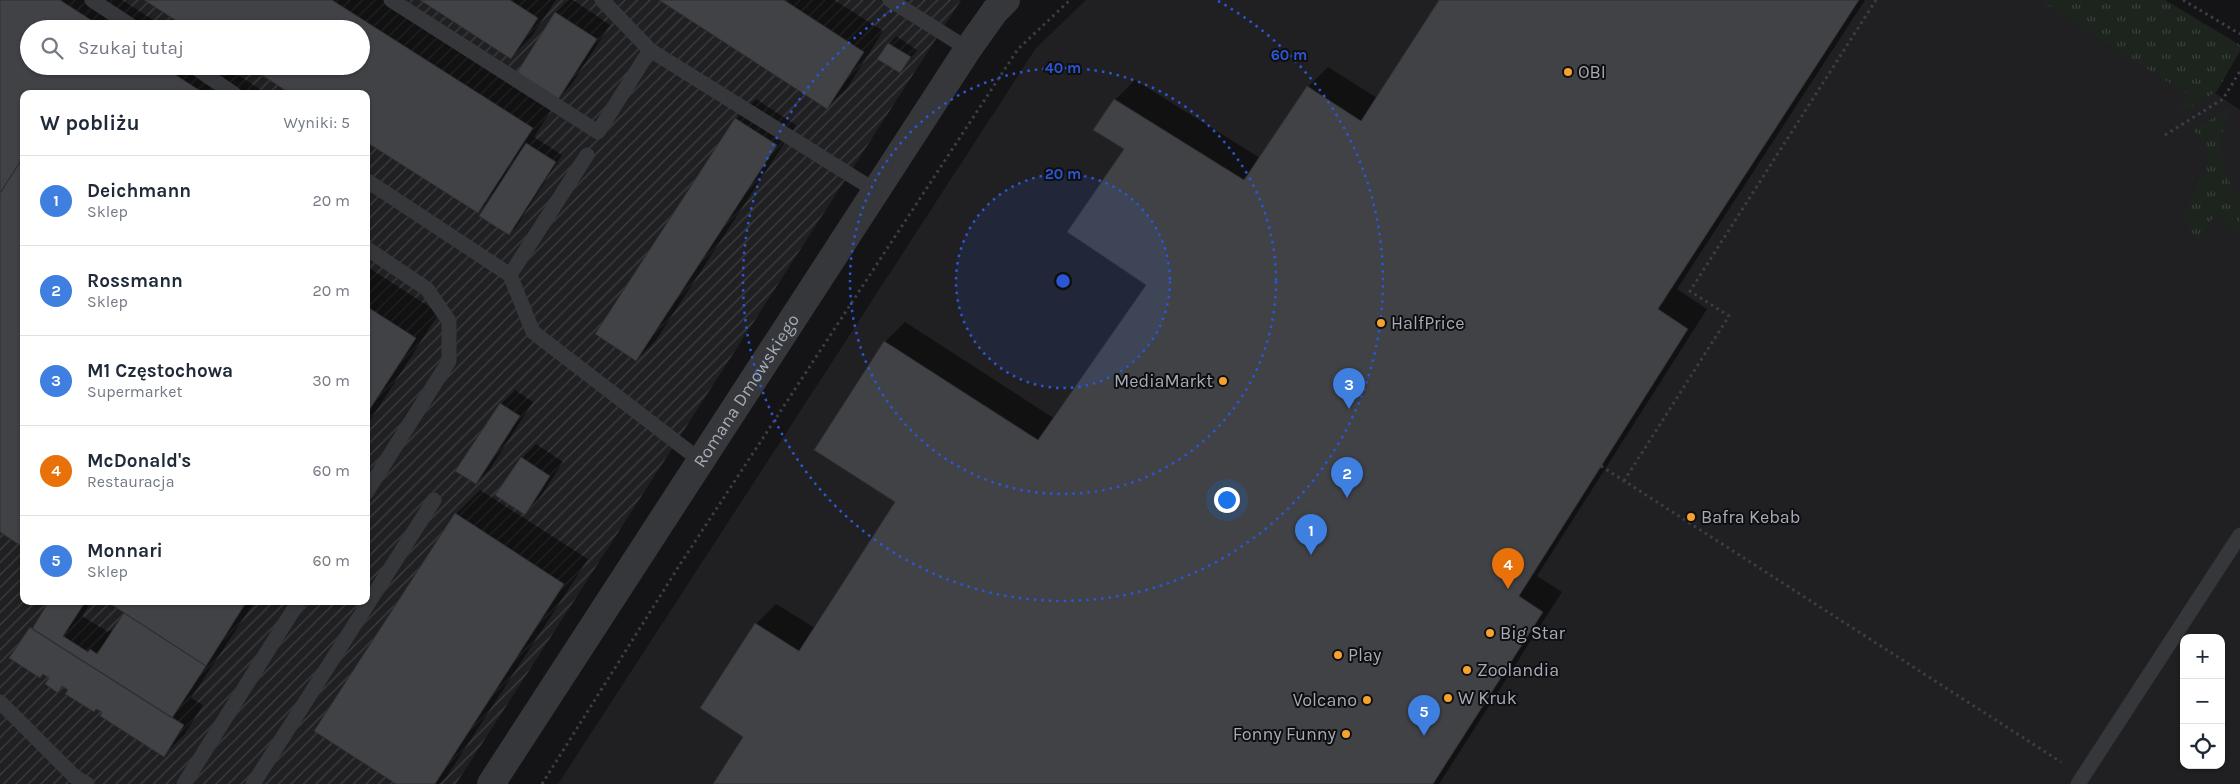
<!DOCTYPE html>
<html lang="pl">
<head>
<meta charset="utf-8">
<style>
  :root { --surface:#fff; --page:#f2f2f3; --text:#1f2937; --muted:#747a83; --line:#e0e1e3; --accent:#805f32 }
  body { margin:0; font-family:Karla,sans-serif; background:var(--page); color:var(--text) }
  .controls { position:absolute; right:15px; bottom:15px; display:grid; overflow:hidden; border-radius:10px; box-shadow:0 1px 4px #0004 }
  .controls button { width:45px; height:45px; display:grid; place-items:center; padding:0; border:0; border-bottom:1px solid var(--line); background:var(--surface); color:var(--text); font:25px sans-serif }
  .you { position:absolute; left:1226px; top:499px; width:18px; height:18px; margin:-12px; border:4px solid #fff; border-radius:50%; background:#1a73e8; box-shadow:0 0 0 8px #1a73e833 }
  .badge { display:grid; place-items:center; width:32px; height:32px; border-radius:50%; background:var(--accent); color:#fff; font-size:16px; font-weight:700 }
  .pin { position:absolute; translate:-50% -41px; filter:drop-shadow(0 1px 2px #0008) }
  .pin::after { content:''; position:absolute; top:26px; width:18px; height:15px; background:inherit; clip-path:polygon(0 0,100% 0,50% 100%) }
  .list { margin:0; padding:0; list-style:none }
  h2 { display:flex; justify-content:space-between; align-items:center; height:65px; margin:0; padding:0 20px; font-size:21px }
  h2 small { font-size:16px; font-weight:400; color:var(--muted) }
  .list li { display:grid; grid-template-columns:32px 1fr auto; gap:15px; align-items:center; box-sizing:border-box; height:90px; padding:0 20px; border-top:1px solid var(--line) }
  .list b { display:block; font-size:19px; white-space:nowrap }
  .list p { margin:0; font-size:16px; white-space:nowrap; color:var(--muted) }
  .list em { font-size:16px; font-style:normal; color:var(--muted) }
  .icon { flex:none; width:28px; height:28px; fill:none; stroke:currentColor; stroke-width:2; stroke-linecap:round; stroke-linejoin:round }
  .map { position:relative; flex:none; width:2240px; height:784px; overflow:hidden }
  .search { position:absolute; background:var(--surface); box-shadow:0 1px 4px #0004; left:20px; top:20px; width:350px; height:55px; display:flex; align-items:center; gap:12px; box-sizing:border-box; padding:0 18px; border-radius:28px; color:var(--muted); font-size:19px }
  .panel { position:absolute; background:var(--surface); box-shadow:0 1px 4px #0004; left:20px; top:90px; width:350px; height:515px; border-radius:10px }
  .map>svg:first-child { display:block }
  .built { fill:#202023; fill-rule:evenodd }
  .industrial { fill:url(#industrial-furrows); fill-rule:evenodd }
  .grass { fill:url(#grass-tufts) }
  .shadow { fill:#0007 }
  .building { fill:#404246; stroke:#2e2e32 }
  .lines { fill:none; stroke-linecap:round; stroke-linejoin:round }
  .path { stroke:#3b3e42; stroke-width:3; stroke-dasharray:2.5 4; stroke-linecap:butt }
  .service { stroke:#35373b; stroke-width:15 }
  .minor { stroke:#35373b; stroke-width:28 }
  .ring { fill:none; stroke:#2b57d5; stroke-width:2.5; stroke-dasharray:2.5 5 }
  .poi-dot { fill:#f6a22c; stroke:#0f0f11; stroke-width:2 }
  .labels { text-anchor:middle; stroke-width:4; stroke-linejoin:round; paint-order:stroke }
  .poi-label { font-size:18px; fill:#a6acb7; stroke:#0f0f11; text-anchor:start }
  .street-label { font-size:18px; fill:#a6acb7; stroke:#0f0f11 }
  .centre { fill:#2b57d5; stroke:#0f0f11; stroke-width:2.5 }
  .ring-label { font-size:15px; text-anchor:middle; font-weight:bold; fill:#2b57d5; stroke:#0f0f11; stroke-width:4; stroke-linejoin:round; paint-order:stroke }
</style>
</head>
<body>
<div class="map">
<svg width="2240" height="784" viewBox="0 0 2240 784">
  <defs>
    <pattern id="industrial-furrows" width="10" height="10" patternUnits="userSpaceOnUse" patternTransform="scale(1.25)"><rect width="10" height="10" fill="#202023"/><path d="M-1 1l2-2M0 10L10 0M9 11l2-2" fill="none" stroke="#3d3e41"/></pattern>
    <pattern id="grass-tufts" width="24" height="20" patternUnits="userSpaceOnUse" patternTransform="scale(1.25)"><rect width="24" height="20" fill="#1c241d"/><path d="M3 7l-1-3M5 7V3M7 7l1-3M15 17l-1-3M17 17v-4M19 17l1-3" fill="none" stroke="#3a413c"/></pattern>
  </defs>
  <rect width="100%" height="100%" fill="#141416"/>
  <path class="built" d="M 1086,0 L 2079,0 L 2240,110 L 2240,784 L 558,784 L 1036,48 ZM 2184,638 L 2221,638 L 2221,765 L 2184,765 Z"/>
  <path class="industrial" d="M 0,0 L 961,0 L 456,784 L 0,784 ZM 29,29 L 361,29 L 361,66 L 29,66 ZM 24,94 L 366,94 L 366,601 L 24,601 Z"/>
  <path class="grass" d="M 2040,0 L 2165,0 L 2240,45 L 2240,51 L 2217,91 L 2174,117 L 2188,95 Z
    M 2232,107 L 2224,125 L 2220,145 L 2224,173 L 2240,200 L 2240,233 L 2214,216 L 2199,239 C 2155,206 2240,172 2193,130 Z"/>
  <path class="shadow" d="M 0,0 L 122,0 L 167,29 L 29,29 L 29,66 L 224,66 L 267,94 L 24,94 L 0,532 Z
    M 146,0 L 395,0 L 556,103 L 534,137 L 562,155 L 516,227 L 509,234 L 490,201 L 478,211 L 366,94 L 361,66 L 361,29 Z
    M 422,0 L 556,0 L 531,37 L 511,57 Z
    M 569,0 L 573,0 L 610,25 L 571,85 L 557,99 L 517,73 L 556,12 Z
    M 662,0 L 834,0 L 883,31 L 847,88 L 827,107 Z
    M 1440,0 L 1865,0 L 1677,289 L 1707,309 L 1537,576 L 1562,592 L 1439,784 L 714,784 L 745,737 L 756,624 L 776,604 L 815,628 L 896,502 L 885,342 L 905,322 L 1055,419 L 1148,285 L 1126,149 L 1095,130 L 1115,100 L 1135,80 L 1260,158 L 1308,87 L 1328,67 L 1377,98 Z
    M 896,36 L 917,50 L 900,72 L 879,58 Z
    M 756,99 L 796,125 L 656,340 L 636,360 L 736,119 Z
    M 366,266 L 439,313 L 366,427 Z
    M 515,390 L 533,402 L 490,469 L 476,483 L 501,404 Z
    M 536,444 L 563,462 L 539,499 L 525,513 L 522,458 Z
    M 480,490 L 588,559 L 447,776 L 439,784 L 398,784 L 456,514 Z
    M 51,601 L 92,601 L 82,616 L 108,632 L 111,630 L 114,632 L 126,613 L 108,601 L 255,601 L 191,698 L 203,705 L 184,735 L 164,755 L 104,712 L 63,685 L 58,691 L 51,677 L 11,658 Z"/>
  <path class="building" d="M 0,0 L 60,0 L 105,29 L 29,29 L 29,66 L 162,66 L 205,94 L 24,94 L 24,156 L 0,193 Z
    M 144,0 L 332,0 L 533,128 L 478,213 L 366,142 L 366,94 L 291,94 L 248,66 L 361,66 L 361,29 L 189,29 Z
    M 420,0 L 510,0 L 538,18 L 511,59 Z
    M 659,0 L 784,0 L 864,52 L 827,109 Z
    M 1439,0 L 1859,0 L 1658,309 L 1688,329 L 1519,596 L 1543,612 L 1433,784 L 713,784 L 743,737 L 700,708 L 755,623 L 799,651 L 895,502 L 814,450 L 884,341 L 1038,440 L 1146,285 L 1067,232 L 1124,149 L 1093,130 L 1114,99 L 1244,180 L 1307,86 L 1361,121 Z
    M 555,12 L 597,39 L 557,101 L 516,74 Z
    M 888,43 L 911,57 L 900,73 L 877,59 Z
    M 735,118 L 777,145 L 636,361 L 595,334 Z
    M 526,143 L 556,162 L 509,235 L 479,216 Z
    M 24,156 L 24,548 L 0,532 L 0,193 Z
    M 366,306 L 416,338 L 366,415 Z
    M 500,403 L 520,416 L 476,484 L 455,471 Z
    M 521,457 L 550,476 L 525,515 L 495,495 Z
    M 455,513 L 564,584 L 435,784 L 396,784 L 314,731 Z
    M 49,601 L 86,601 L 63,636 L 88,652 L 90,649 L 97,654 L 124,613 L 206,666 L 172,718 L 32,629 Z
    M 106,601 L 247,601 L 206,666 Z
    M 30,627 L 184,725 L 164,757 L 100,716 L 102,712 L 96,709 L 94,712 L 65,694 L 68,690 L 62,686 L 58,693 L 45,684 L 49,678 L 43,674 L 40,678 L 9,658 Z"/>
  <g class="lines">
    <path class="path" d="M 2183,0 L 2240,34
      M 2165,135 L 2223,99 L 2240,71
      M 1601,466 L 2061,762
      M 1624,481 L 1729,316 L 1690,291 L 1876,0
      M 542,784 L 679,566 L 1018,49 L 1070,0"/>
    <path class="service" d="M 92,0 L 136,29
      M 391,0 L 598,132 L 650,50
      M 602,0 L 650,50 L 876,191
      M 890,0 L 968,49
      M 193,66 L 234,94
      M 366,180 L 510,275 L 533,332 L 701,461
      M 366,248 L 427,289 L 449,321 L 449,361 L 366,493
      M 510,275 L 587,155
      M 0,702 L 75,777 L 87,784
      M 184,784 L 299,601
      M 253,784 L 434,500
      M 2078,784 L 2240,535"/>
    <path class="minor" id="s1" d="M 491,784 L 968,49 L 995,11 L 1006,0"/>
  </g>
  <circle cx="1063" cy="281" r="107" fill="#2b57d5" fill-opacity=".12"/>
  <g class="ring">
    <circle cx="1063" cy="281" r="107"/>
    <circle cx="1063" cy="281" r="213"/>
    <path d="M1218 1A320 320 0 1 1 908 1"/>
  </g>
  <g class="poi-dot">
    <circle cx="1568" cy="72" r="5"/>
    <circle cx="1381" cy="323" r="5"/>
    <circle cx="1223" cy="381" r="5"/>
    <circle cx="1691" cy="517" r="5"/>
    <circle cx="1490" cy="633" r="5"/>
    <circle cx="1338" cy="655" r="5"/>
    <circle cx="1467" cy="670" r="5"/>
    <circle cx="1448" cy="698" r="5"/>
    <circle cx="1367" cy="700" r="5"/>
    <circle cx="1346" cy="734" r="5"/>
  </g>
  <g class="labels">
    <g class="poi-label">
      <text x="1578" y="78">OBI</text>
      <text x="1391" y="329">HalfPrice</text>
      <text x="1213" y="387" text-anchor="end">MediaMarkt</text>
      <text x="1701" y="523">Bafra Kebab</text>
      <text x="1500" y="639">Big Star</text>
      <text x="1348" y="661">Play</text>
      <text x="1477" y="676">Zoolandia</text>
      <text x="1458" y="704">W Kruk</text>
      <text x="1357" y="706" text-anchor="end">Volcano</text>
      <text x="1336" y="740" text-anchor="end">Fonny Funny</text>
    </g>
    <g class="street-label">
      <text dy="6" stroke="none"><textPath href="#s1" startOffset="469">Romana Dmowskiego</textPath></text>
    </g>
  </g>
  <circle cx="1063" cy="281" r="8" class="centre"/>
  <g class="ring-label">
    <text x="1289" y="60">60 m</text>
    <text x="1063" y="73">40 m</text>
    <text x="1063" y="179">20 m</text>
  </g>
</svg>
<div class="controls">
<button>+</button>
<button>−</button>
<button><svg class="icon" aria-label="locate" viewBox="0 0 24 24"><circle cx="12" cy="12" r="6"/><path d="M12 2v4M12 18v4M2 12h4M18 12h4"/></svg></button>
</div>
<div class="you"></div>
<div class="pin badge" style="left:1311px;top:555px;background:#3f7fe0">1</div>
<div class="pin badge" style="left:1347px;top:498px;background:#3f7fe0">2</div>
<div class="pin badge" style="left:1349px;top:409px;background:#3f7fe0">3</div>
<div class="pin badge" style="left:1508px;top:589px;background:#e8710a">4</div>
<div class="pin badge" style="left:1424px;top:736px;background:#3f7fe0">5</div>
<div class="search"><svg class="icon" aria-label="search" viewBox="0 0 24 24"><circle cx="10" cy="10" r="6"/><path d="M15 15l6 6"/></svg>Szukaj tutaj</div>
<section class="panel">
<h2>W pobliżu<small>Wyniki: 5</small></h2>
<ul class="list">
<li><span class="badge" style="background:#3f7fe0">1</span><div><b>Deichmann</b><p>Sklep</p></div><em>20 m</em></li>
<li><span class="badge" style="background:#3f7fe0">2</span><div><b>Rossmann</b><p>Sklep</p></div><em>20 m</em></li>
<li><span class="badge" style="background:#3f7fe0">3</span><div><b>M1 Częstochowa</b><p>Supermarket</p></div><em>30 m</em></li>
<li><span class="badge" style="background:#e8710a">4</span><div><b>McDonald's</b><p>Restauracja</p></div><em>60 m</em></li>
<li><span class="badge" style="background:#3f7fe0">5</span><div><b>Monnari</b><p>Sklep</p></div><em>60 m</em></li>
</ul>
</section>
</div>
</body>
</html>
